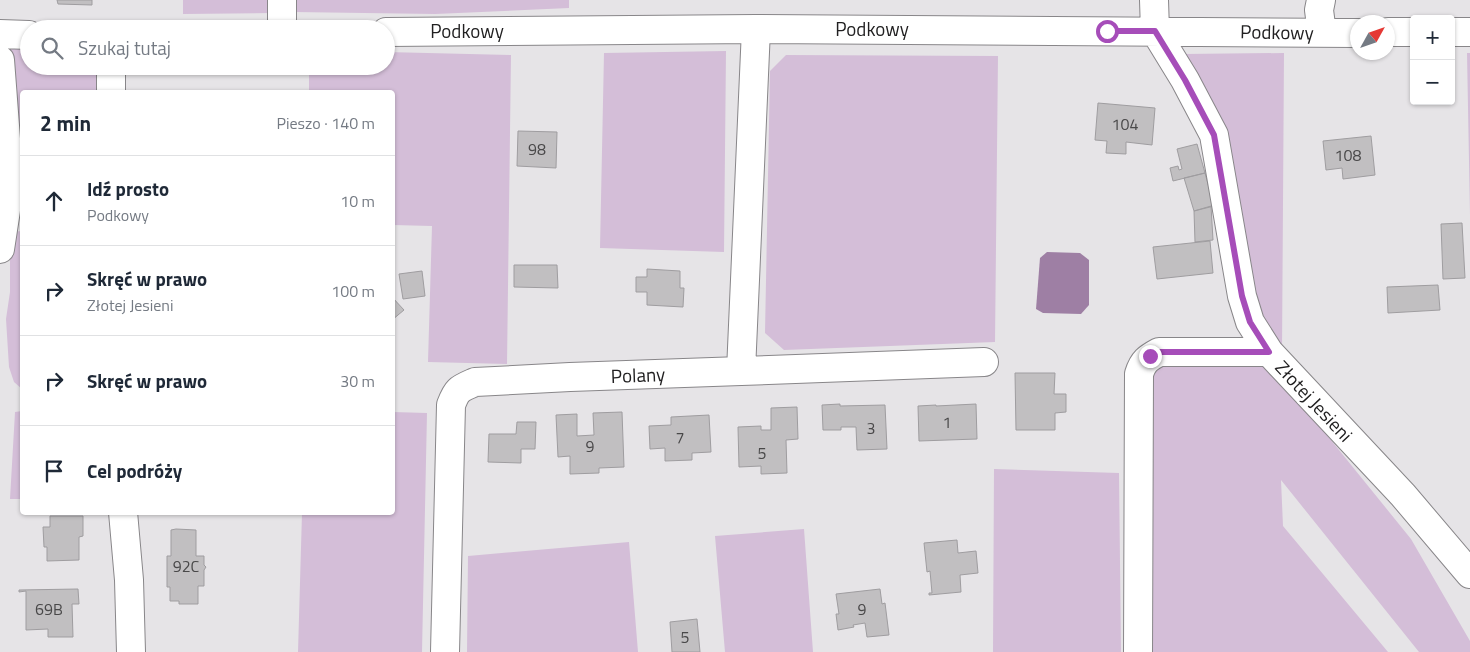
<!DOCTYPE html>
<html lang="pl">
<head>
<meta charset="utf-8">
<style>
  :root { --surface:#fff; --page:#f6f6f7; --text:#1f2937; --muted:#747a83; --line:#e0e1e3 }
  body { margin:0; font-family:"Titillium Web",sans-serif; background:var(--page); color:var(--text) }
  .controls { position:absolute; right:15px; top:15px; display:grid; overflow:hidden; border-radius:5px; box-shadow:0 1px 4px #0004 }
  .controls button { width:45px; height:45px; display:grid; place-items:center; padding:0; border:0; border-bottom:1px solid var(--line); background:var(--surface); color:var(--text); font:25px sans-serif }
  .compass { position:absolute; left:1350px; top:15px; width:45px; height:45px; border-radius:50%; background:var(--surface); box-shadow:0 1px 4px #0004; rotate:50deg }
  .stop { position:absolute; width:15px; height:15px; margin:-11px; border:4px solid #a64db9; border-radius:50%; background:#fff }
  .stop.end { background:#a64db9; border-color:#fff; box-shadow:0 1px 5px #0008 }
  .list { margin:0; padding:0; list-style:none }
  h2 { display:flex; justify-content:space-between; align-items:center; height:65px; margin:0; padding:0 20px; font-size:21px }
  h2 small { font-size:16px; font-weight:400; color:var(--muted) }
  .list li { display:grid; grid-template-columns:32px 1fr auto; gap:15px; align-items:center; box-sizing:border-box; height:90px; padding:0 20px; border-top:1px solid var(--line) }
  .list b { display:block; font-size:19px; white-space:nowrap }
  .list p { margin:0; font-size:16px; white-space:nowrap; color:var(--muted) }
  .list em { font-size:16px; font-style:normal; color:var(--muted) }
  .icon { flex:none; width:28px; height:28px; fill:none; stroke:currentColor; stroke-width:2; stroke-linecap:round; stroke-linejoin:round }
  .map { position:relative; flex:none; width:1470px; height:652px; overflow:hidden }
  .search { position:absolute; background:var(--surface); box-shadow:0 1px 4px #0004; left:20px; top:20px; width:375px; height:55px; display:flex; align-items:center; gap:12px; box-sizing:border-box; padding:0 18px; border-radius:28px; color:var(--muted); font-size:19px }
  .panel { position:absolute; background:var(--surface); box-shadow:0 1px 4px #0004; left:20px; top:90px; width:375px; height:425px; border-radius:5px }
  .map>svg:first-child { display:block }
  .green { fill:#d4bed8 }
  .water { fill:#9e7fa4 }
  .building { fill:#c1bfc1; stroke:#9f9da0 }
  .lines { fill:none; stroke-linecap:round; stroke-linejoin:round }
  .minor-casing { stroke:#888689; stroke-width:30 }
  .minor { stroke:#fff; stroke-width:28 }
  .route { stroke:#a64db9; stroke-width:6 }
  .labels { text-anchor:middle; stroke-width:4; stroke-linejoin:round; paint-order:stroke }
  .number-label { font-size:16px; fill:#494849 }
  .street-label { font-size:19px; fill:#212021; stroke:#fff }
</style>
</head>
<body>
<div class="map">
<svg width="1470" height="652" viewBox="0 0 1470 652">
  <rect width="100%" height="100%" fill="#e6e4e7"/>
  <path class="green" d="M 183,0 L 271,0 L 271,13 L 183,14 Z
    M 294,0 L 569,0 L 569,8 L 435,14 L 294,12 Z
    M 8,48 L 29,48 L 29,66 L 103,66 L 104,92 L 22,92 L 22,182 L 13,174 L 14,136 Z
    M 726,51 L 724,252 L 600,248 L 604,53 Z
    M 386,52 L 511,55 L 507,364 L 428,362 L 432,226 L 393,225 L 392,92 L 309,92 L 309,66 L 386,66 Z
    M 1284,53 L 1282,352 L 1269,331 L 1253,290 L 1183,54 Z
    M 1467,53 L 1470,53 L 1470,215 Z
    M 786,55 L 998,56 L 995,342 L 784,350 L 765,333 L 770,71 Z
    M 22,231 L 22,389 L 14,382 L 9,367 L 6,319 L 10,292 L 10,232 Z
    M 1149,366 L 1271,366 L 1411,539 L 1470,641 L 1470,652 L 1419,652 L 1281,480 L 1283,526 L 1388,652 L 1152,652 Z
    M 22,411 L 22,499 L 10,499 L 15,412 Z
    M 393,412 L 427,413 L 422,652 L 298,652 L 302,513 L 392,512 Z
    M 994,469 L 1119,473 L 1121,652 L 993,652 Z
    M 804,529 L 813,652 L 725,652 L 715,536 Z
    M 629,542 L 638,652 L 467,652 L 468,556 Z"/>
  <path class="water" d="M 1047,252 L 1080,253 L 1089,260 L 1089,305 L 1081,314 L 1043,313 L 1036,309 L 1040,258 Z"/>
  <path class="building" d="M 57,0 L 92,0 L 92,5 L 58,4 Z
    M 1098,103 L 1155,108 L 1152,145 L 1126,142 L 1126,154 L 1106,153 L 1107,141 L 1095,140 Z
    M 518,131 L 557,132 L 556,168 L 517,166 Z
    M 1371,136 L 1375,175 L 1343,179 L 1342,168 L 1326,170 L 1323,141 Z
    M 1197,144 L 1205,173 L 1173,181 L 1170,168 L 1178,166 L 1179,170 L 1182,169 L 1177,149 Z
    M 1205,173 L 1214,206 L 1194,211 L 1184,178 Z
    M 1211,206 L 1213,240 L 1195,242 L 1194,211 Z
    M 1462,223 L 1465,278 L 1443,279 L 1441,224 Z
    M 1210,241 L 1213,273 L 1157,279 L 1153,247 Z
    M 514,265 L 557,265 L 558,288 L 514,287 Z
    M 647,269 L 680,271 L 680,288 L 684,288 L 683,307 L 647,305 L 647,292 L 636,292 L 636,277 L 647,277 Z
    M 422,271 L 425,296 L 403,299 L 399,274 Z
    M 1438,285 L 1440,310 L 1388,313 L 1387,287 Z
    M 392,297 L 404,310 L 392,320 Z
    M 1015,373 L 1055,373 L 1054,394 L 1066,394 L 1066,412 L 1055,413 L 1055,430 L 1016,430 Z
    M 840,404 L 840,406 L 885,405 L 887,449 L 857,450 L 856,427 L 841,427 L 841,430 L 823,430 L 822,405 Z
    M 976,404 L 977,439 L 919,441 L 918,406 L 936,405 L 936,406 Z
    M 797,407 L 798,439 L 786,440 L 787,473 L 761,474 L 761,466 L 739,467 L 738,427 L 761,426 L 761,430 L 771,430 L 771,408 Z
    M 622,412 L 624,467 L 599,468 L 599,473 L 570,474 L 570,456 L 558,457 L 556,415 L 577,414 L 577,436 L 594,435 L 593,413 Z
    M 709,415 L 711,452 L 692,453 L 692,460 L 665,461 L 665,448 L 650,449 L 649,426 L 671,425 L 671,417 Z
    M 517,422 L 536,422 L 535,449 L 521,449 L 521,463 L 488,462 L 489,434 L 516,434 Z
    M 50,516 L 83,516 L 83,536 L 79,537 L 79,560 L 47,561 L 47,547 L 44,547 L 43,527 L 50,527 Z
    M 176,529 L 196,530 L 196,556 L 204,556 L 204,565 L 206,567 L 204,570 L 204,586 L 198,586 L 198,604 L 179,604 L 179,601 L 170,601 L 170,587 L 167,587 L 167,556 L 171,556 L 171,530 Z
    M 957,540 L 958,553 L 976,551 L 978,573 L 960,575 L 961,592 L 929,595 L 929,593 L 932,593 L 930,571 L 927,572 L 924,543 Z
    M 78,589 L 79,604 L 72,604 L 73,637 L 48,637 L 48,629 L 26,630 L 26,591 L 19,592 L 19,590 Z
    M 880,589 L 882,604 L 885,603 L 889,635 L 867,637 L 865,623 L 853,625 L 854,627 L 838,630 L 836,614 L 839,614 L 836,594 Z
    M 697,619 L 700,652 L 672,652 L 670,622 Z"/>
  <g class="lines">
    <defs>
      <path id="minor" d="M 1154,0 L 1155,31 L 1185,80 L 1214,135 L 1242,296 L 1250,322 L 1269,352 L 1403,495 L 1470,574
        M 1321,0 L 1319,10 L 1322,33
        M 282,29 L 282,0
        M 386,32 L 756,29 L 1358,33
        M 1388,32 L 1414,32
        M 1451,32 L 1470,32
        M 0,34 L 29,35
        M 0,60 L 7,152 L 6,210 L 0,249
        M 111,66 L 111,92
        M 741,371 L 984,362
        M 123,512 L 129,580 L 131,652
        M 445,652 L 451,405 C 457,389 459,389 475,382 L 570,377 L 741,371 L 756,29
        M 1138,652 L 1139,374 C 1143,361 1148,358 1159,352 L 1269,352"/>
    </defs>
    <use href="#minor" class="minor-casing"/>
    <use href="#minor" class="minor"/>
  </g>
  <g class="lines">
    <path class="route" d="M 1107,31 L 1155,31 L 1185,80 L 1214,135 L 1242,296 L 1250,322 L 1269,352 L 1159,352 L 1150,356"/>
  </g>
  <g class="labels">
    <g class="number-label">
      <text x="1125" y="130">104</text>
      <text x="537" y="155">98</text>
      <text x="1348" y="161">108</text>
      <text x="947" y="428">1</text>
      <text x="871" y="434">3</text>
      <text x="680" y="443">7</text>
      <text x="590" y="452">9</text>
      <text x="762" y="459">5</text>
      <text x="186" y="572">92C</text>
      <text x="49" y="615">69B</text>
      <text x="862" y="615">9</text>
      <text x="685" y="643">5</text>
    </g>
    <g class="street-label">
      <text x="872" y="36">Podkowy</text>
      <text x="467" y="38">Podkowy</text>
      <text transform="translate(1277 32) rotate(1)" y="7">Podkowy</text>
      <text transform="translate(638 375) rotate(-2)" y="7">Polany</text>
      <text transform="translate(1314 401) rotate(47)" y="7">Złotej Jesieni</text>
    </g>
  </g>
</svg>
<div class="controls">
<button>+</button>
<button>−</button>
</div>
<svg class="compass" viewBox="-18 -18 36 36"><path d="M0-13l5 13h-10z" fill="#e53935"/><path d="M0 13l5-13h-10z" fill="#747a83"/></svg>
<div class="stop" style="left:1107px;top:31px"></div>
<div class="stop end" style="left:1150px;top:356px"></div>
<div class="search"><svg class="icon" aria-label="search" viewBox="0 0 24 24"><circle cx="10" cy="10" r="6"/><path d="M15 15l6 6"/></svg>Szukaj tutaj</div>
<section class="panel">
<h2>2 min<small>Pieszo · 140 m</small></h2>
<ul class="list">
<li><svg class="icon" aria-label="ahead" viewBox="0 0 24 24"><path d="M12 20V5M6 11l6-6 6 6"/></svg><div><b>Idź prosto</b><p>Podkowy</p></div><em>10 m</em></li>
<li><svg class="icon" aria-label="right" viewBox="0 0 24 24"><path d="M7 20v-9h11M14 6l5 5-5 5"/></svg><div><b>Skręć w prawo</b><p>Złotej Jesieni</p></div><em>100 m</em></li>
<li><svg class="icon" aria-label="right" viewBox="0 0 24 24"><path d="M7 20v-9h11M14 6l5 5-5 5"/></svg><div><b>Skręć w prawo</b></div><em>30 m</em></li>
<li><svg class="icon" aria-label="arrive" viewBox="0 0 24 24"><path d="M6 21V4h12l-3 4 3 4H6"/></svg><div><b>Cel podróży</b></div></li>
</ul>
</section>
</div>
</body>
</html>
